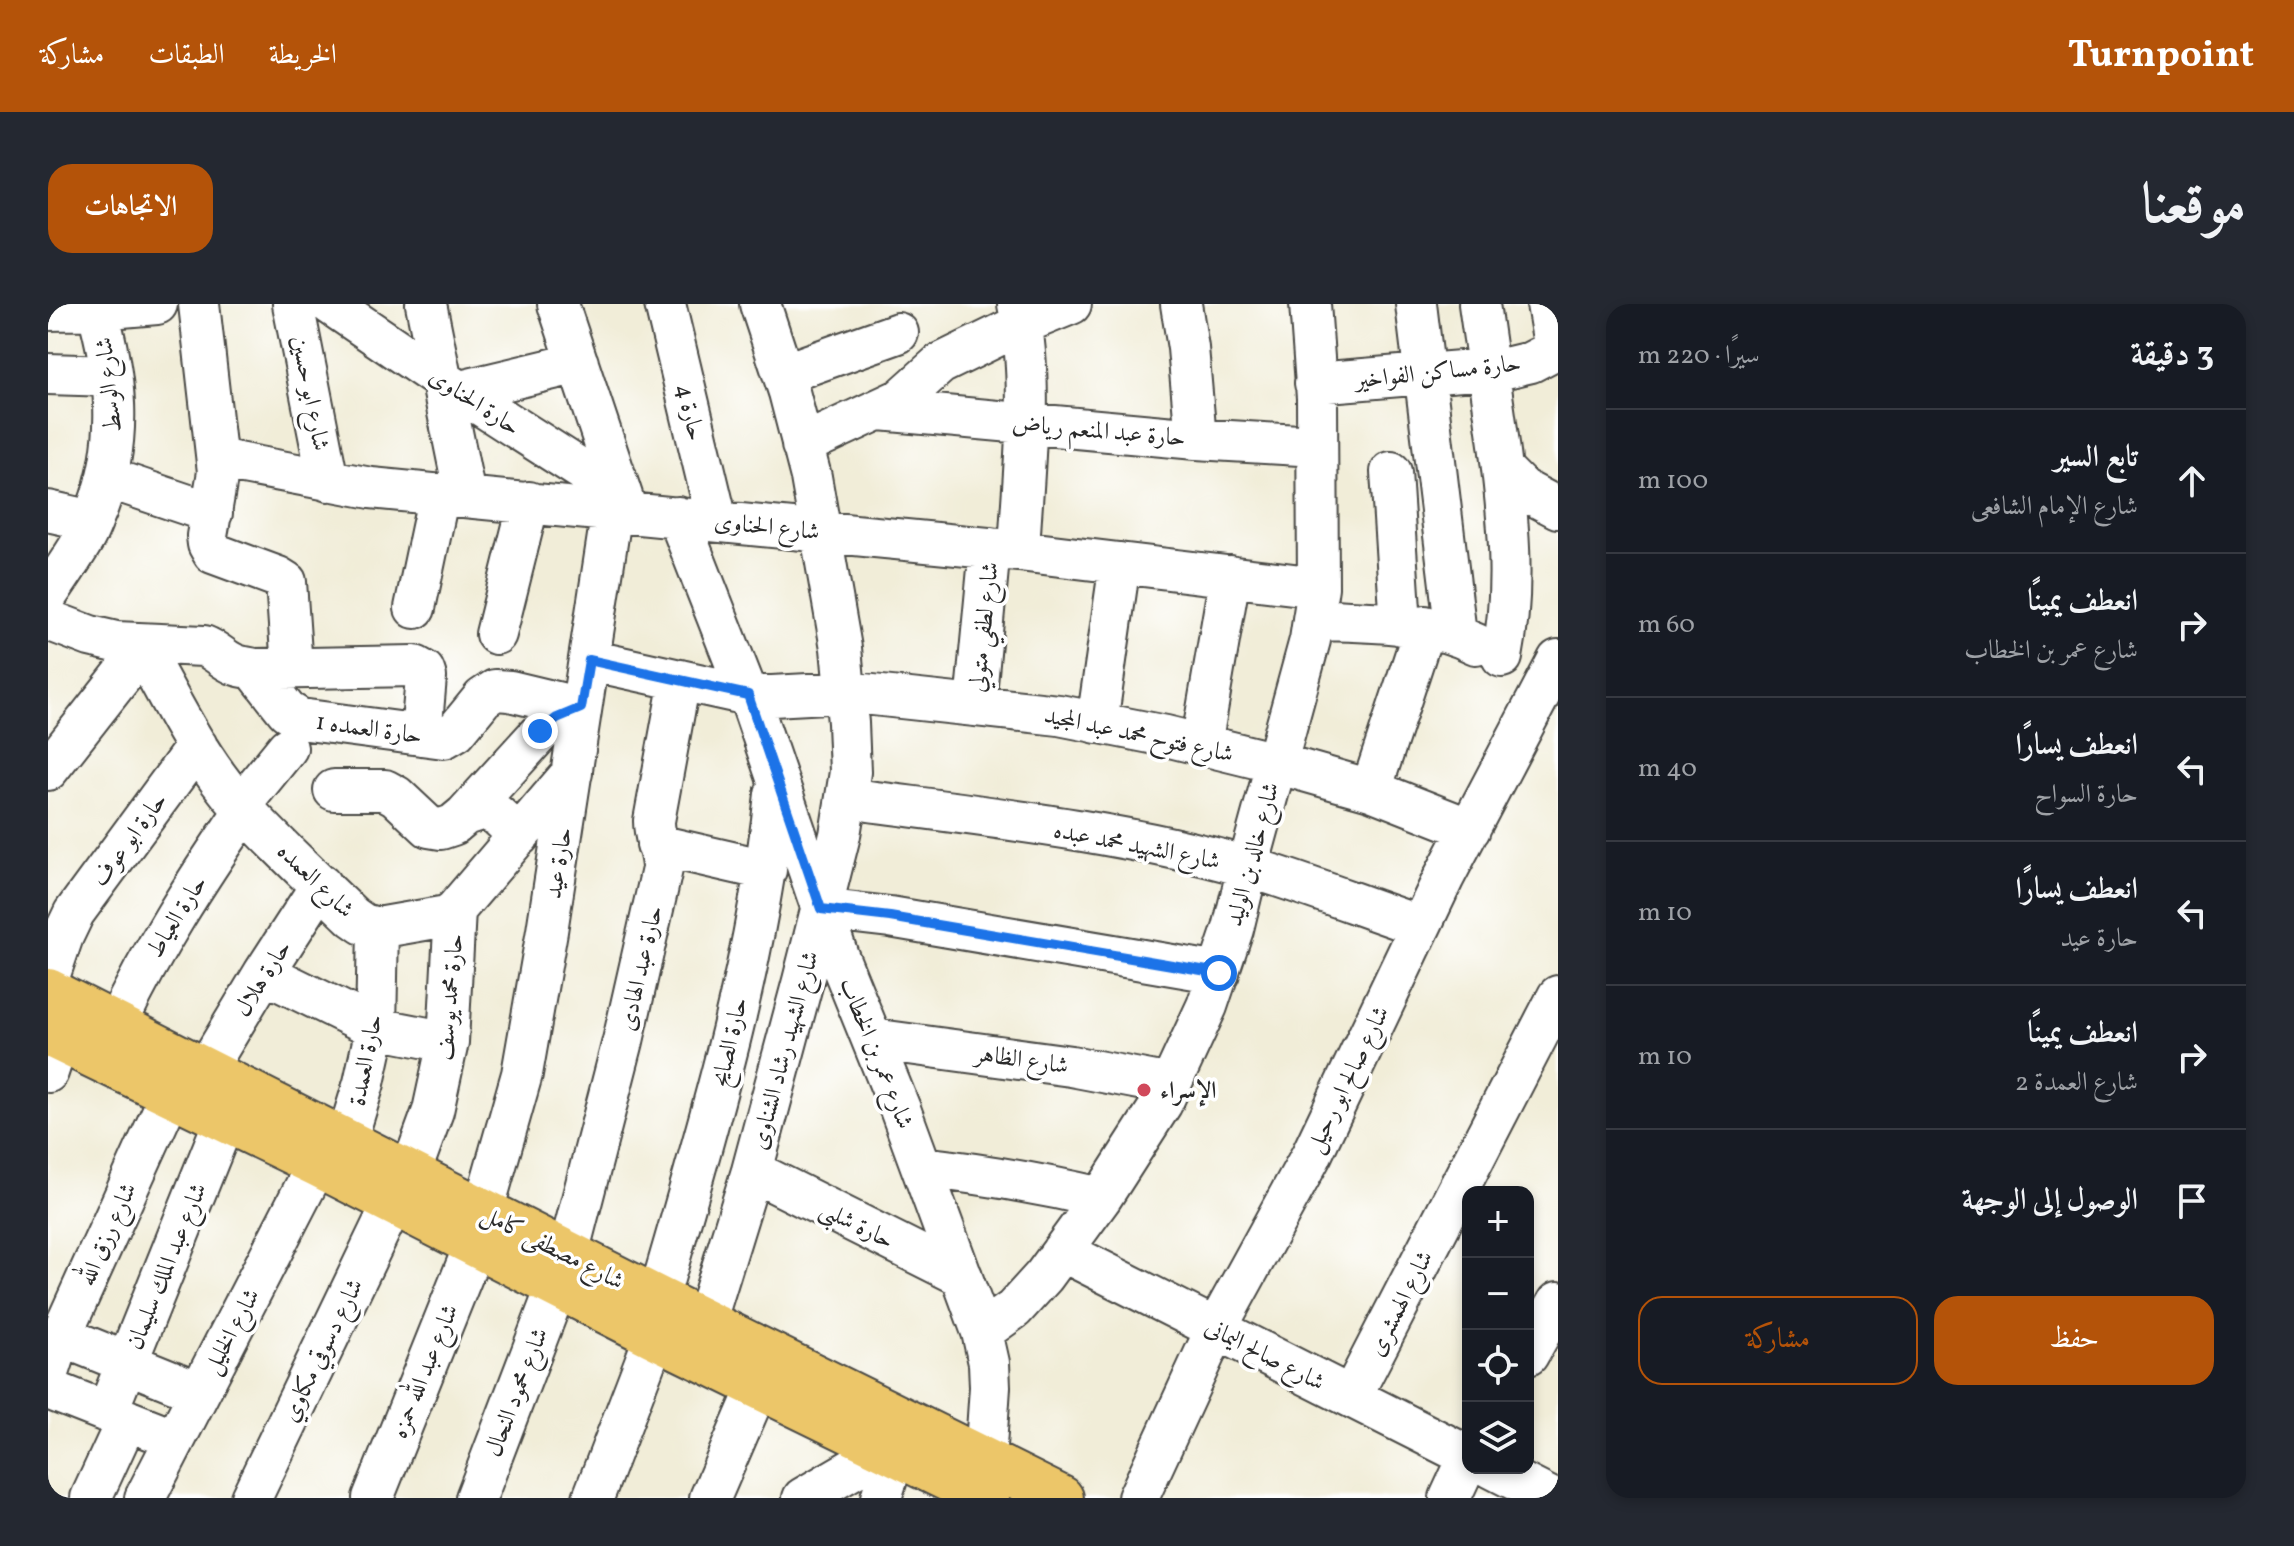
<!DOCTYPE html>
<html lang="ar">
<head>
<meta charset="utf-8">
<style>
  :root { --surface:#171b24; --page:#242831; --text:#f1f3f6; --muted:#9ea1a6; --line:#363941; --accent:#b45309 }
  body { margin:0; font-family:Vollkorn,Amiri,serif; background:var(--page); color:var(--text); direction:rtl }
  .controls { position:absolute; right:24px; bottom:24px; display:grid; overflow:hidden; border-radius:16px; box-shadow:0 4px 12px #0003 }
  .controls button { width:72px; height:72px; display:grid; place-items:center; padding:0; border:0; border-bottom:2px solid var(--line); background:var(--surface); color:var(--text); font:40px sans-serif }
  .stop { position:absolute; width:24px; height:24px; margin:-18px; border:6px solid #1a73e8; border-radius:50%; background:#fff }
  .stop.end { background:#1a73e8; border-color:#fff; box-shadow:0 2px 8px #0008 }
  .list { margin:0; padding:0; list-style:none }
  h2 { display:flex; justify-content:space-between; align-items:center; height:104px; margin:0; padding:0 32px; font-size:34px }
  h2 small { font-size:26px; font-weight:400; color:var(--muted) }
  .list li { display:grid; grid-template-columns:52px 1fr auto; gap:24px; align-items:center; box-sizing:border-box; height:144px; padding:0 32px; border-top:2px solid var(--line) }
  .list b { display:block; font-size:30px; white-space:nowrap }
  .list p { margin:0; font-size:26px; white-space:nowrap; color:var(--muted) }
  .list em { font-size:26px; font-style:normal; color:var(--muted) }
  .actions { display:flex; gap:16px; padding:24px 32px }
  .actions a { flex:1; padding:18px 0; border:2px solid var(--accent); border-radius:24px; text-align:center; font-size:28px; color:var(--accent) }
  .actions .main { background:var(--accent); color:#fff }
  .icon { flex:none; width:44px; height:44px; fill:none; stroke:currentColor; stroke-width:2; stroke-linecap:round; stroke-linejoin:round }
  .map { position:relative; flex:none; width:1510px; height:1194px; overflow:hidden; direction:ltr; border-radius:24px }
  header { display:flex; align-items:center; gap:48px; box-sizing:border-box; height:112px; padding:0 40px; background:var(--accent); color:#fff }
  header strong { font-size:38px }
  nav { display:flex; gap:44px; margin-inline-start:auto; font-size:28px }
  .intro { display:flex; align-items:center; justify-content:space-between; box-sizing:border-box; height:192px; padding:0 48px }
  h1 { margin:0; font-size:56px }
  .button { padding:20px 36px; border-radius:24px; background:var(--accent); color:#fff; font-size:28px; font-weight:700 }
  main { display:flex; gap:48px; padding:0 48px }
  aside { flex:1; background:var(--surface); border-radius:24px; box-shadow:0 4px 12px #0003 }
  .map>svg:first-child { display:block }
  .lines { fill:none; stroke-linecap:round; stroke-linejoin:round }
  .minor-casing { stroke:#494845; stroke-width:44 }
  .major-casing { stroke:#494845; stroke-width:48 }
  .minor { stroke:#fff; stroke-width:40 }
  .major { stroke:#ecc669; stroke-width:44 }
  .route { stroke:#1a73e8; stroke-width:10 }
  .poi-dot { fill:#d1495b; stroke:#fff; stroke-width:3 }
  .labels { text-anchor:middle; stroke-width:7; stroke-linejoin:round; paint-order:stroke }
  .street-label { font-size:24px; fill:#2b2b2b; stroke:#fff }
  .poi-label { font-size:24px; font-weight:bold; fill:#2b2b2b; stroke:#fff; text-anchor:start }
</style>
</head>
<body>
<header>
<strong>Turnpoint</strong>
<nav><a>الخريطة</a><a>الطبقات</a><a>مشاركة</a></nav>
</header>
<div class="intro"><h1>موقعنا</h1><a class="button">الاتجاهات</a></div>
<main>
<aside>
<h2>3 دقيقة<small>سيرًا · 220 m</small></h2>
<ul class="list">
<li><svg class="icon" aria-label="ahead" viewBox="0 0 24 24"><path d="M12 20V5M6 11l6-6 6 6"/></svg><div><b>تابع السير</b><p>شارع الإمام الشافعى</p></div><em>100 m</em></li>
<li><svg class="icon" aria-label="right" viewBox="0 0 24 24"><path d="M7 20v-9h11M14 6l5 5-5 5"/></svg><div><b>انعطف يمينًا</b><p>شارع عمر بن الخطاب</p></div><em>60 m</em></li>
<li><svg class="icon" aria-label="left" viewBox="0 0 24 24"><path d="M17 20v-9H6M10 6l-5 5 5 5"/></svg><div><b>انعطف يسارًا</b><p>حارة السواح</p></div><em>40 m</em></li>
<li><svg class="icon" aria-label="left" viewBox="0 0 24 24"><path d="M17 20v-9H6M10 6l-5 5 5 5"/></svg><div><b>انعطف يسارًا</b><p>حارة عيد</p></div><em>10 m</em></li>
<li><svg class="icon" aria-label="right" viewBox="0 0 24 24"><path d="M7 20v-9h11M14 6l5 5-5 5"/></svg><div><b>انعطف يمينًا</b><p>شارع العمدة 2</p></div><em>10 m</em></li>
<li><svg class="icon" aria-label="arrive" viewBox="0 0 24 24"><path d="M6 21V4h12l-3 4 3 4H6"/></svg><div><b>الوصول إلى الوجهة</b></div></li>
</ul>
<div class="actions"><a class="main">حفظ</a><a>مشاركة</a></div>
</aside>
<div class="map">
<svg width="1510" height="1194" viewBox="0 0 1510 1194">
  <rect width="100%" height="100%" fill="#fff"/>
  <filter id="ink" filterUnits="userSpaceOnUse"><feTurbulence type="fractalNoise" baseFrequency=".0125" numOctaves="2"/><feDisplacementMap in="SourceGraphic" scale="16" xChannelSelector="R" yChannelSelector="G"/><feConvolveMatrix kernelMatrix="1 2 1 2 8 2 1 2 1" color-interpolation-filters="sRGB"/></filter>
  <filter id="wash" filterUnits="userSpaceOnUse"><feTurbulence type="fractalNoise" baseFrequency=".006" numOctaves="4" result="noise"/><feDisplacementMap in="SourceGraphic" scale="32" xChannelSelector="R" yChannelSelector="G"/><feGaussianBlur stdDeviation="1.8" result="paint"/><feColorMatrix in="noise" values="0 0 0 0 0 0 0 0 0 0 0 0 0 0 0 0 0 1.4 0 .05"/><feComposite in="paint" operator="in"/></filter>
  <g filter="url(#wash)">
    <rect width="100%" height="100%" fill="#f1edd8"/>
  </g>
  <g filter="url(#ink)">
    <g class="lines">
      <defs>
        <path id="minor" d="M 151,0 L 170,168 L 159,232 L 160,240 L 165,249 L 230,273 L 238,278 L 244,364
          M 245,0 L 280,177
          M 282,0 L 392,75 L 573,191
          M 378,0 L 417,192
          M 510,0 L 577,201
          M 617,0 L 669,217
          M 970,0 C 987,80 975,166 971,247
          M 1133,0 L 1140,44 L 1148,135
          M 1368,0 L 1408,330
          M 1431,0 C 1438,46 1444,93 1451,140 C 1460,211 1468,281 1454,353
          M 1499,0 L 1507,46
          M 0,6 L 50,5 L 109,0
          M 0,70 L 63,72
          M 735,70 L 850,29
          M 1267,79 L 1462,63 L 1483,58 L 1510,44
          M 413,87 L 530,59
          M 832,106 L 1148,135 L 1269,142
          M 754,141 L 853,95 L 892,60 L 974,20 L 1023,0
          M 169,155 L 323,184 L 971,247 L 1270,283
          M 1454,165 L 1474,185 L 1510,204
          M 1343,168 L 1353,321
          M 60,174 L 164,209
          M 0,207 L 44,217
          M 630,213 L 705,404 L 790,652 L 852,805 L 934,1028 L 941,1059 L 942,1083 L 937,1157
          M 0,290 C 13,271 26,252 37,233 C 42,224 45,214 49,205 C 76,133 68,72 48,0
          M 367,304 L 391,190
          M 1265,315 C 1319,319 1378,315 1428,340
          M 0,316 L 42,332 L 68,338 L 156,342 C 169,347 174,355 186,360 C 192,363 199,363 206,365 L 367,362 L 376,367 L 378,373 L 373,431
          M 448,330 L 481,198
          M 94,345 C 124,398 151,456 192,501 C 227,540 267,576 305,613 L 315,620 L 330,624 L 399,612 L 407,606 L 524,469
          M 541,356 L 700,391 L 724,392 L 797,388 L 1011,411 L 1118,432 L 1228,459 L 1323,486 L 1422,525
          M 206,365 L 239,407 L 252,415 L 396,434 L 408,427 L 435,394 L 447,386 L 462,387 L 533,404
          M 927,401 L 942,244
          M 1049,419 L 1072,259
          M 1153,441 L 1182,272
          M 0,466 L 99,340
          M 286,486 L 337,486 L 348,492 L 381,523 L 393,525 L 405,521 L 417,511 L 435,505 L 449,511 L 471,532
          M 1323,486 L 1377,322
          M 798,494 C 931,512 1070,526 1200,563 C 1258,580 1315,603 1372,622
          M 192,502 L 239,444
          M 417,511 L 500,420 L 509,414 L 533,404
          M 609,541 L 718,566
          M 773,605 L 842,613 L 1171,669
          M 216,669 L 328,724 L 400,738
          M 0,676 L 15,632 L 26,609 L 149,442
          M 68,722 C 104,645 149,576 197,506
          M 824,735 L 1023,762 L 1123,781
          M 157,767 L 216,669 L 273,581
          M 0,768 L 11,735
          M 298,838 L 316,779 L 328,724 L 330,624
          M 874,863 C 935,870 994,880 1053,894
          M 704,867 L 914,972
          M 362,870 L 385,807 L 400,738 L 407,606
          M 435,907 L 474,770 L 499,627 L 564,206
          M 1014,947 L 1420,1152
          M 520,950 L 575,737 L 614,565 C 614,548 606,535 606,517 L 632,376
          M 610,995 C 658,829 709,662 727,490
          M 657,1019 L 704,867 L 755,677 L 792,531 L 802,468 L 800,419 L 793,344 L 763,173 L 741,88 L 712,0
          M 934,1028 L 966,1005 L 996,972 L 1053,894 L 1114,799 L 1159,702 L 1185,625 L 1200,563 L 1262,336 L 1270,283 L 1269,94 L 1262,0
          M 13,1032 L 151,1088
          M 1480,1051 L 1510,998
          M 0,1072 L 13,1032 L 123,789
          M 0,1085 L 127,1135
          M 1303,1093 L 1510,692
          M 59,1108 L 177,815
          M 1444,1164 L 1503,1194
          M 43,1194 L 79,1116
          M 97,1194 L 269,860
          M 203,1194 L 345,899
          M 325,1194 L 427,940
          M 428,1194 L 509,982
          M 545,1194 L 607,1032
          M 662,1194 L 710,1083
          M 755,1194 L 839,1145
          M 833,1194 L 847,1149
          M 1090,1194 L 1168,1025 L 1263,852 L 1396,573 L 1510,356
          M 1402,1194 L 1420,1155"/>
        <path id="major" d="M 0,687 L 610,995 L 1013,1194
          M 0,730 L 269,860 L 607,1032 L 939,1194"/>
      </defs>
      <use href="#minor" class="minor-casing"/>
      <use href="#major" class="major-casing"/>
      <use href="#minor" class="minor"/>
      <use href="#major" class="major"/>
    </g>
  </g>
  <g class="lines" filter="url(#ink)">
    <path class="route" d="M 492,427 L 509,414 L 533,404 L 541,356 L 700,391 L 773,605 L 842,613 L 1171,669"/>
  </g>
  <circle class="poi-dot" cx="1096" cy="786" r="8"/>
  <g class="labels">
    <g class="street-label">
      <text transform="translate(1390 67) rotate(-6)" y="8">حارة مساكن الفواخير</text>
      <text transform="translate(60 81) rotate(-96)" y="8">شارع الوسط</text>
      <text transform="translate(263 89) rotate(79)" y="8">شارع ابو حسين</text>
      <text transform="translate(427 97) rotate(33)" y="8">حارة الحناوى</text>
      <text transform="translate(643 108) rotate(77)" y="8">حارة 4</text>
      <text transform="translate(1051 126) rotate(5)" y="8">حارة عبد المنعم رياض</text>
      <text transform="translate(719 222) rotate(6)" y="8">شارع الحناوى</text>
      <text transform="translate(935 323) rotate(-84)" y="8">شارع لطفي متولي</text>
      <text transform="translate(321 424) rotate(8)" y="8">حارة العمده 1</text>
      <text transform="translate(1091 430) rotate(12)" y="8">شارع فتوح محمد عبد المجيد</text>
      <text transform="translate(81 535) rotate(-54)" y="8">حارة ابو عوف</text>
      <text transform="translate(1089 541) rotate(11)" y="8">شارع الشهيد محمد عبده</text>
      <text transform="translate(1204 550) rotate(-75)" y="8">شارع خالد بن الوليد</text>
      <text transform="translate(510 559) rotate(-81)" y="8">حارة عيد</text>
      <text transform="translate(268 576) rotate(44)" y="8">شارع العمده</text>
      <text transform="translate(128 612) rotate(-58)" y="8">حارة العياط</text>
      <text transform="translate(592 664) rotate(-77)" y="8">حارة عبد الهادى</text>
      <text transform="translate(214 674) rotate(-58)" y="8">حارة هلال</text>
      <text transform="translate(401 693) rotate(-85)" y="8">حارة محمد يوسف</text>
      <text transform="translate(681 738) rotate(-77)" y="8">حارة الصايح</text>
      <text transform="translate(736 746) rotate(-75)" y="8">شارع الشهيد رشاد الشناوى</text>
      <text transform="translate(829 749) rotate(68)" y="8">شارع عمر بن الخطاب</text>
      <text transform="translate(974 755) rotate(8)" y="8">شارع الظاهر</text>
      <text transform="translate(317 756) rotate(-79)" y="8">حارة العمدة</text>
      <text transform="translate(1299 775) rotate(-64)" y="8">شارع صالح ابو رحيل</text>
      <text transform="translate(809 920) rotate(26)" y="8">حارة شلبى</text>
      <text transform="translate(59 930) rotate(-66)" y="8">شارع رزق الله</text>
      <text transform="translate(505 943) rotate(27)" y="8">شارع مصطفى كامل</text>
      <text transform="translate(118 962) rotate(-68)" y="8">شارع عبد الملك سليمان</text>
      <text transform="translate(1352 999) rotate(-63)" y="8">شارع الهمشرى</text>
      <text transform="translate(183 1027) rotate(-62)" y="8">شارع الخليل</text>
      <text transform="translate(274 1046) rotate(-64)" y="8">شارع دسوقي مكاوي</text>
      <text transform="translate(1217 1050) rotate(27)" y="8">شارع صالح اليمانى</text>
      <text transform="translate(376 1067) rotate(-68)" y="8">شارع عبد الله حمزه</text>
      <text transform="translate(468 1088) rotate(-69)" y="8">شارع محمود النحال</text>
    </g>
    <g class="poi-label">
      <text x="1112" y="794">الإسراء</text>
    </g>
  </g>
</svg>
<div class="controls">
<button>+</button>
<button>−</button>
<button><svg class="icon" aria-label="locate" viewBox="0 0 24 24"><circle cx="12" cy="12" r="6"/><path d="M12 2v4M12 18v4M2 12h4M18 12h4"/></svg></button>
<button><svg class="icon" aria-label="layers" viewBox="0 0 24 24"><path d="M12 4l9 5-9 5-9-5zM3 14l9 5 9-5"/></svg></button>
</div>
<div class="stop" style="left:1171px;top:669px"></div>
<div class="stop end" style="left:492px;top:427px"></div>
</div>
</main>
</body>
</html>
